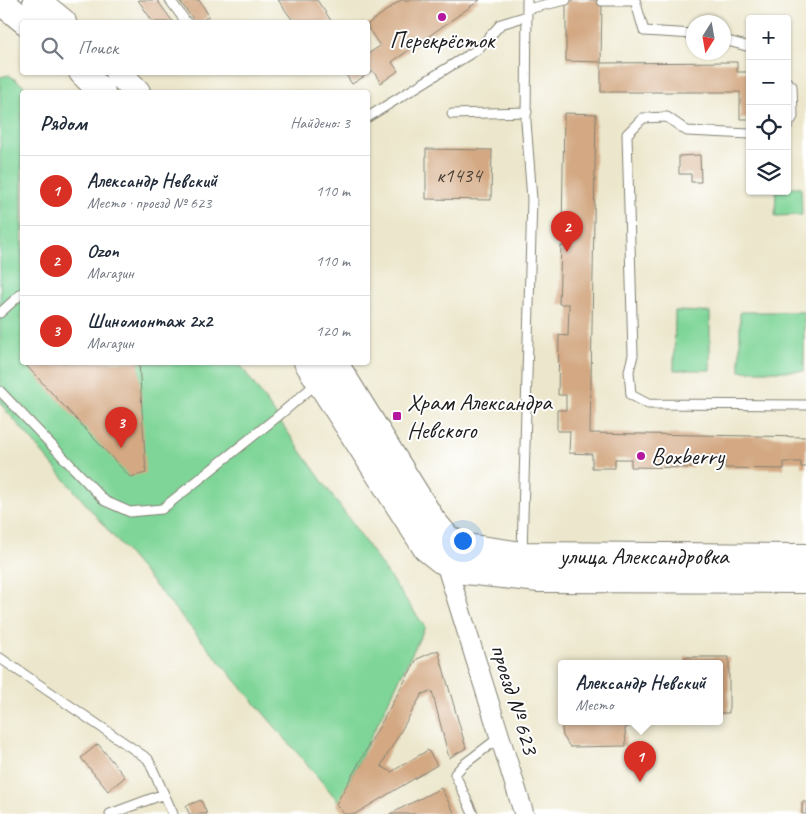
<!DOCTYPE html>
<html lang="ru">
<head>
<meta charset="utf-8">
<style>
  :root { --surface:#fff; --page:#f2f2f3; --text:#1f2937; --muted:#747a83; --line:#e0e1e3; --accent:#d93025 }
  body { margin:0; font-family:Caveat,sans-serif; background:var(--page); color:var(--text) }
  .controls { position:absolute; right:15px; top:15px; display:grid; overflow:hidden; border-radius:5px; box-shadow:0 1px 4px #0004 }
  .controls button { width:45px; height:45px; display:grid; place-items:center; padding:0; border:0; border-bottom:1px solid var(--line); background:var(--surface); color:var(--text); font:25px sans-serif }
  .compass { position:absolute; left:686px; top:15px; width:45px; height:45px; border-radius:50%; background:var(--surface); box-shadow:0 1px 4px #0004; rotate:191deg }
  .you { position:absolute; left:462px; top:540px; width:18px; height:18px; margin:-12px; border:4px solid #fff; border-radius:50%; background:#1a73e8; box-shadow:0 0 0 8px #1a73e833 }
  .badge { display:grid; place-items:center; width:32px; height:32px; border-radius:50%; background:var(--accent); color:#fff; font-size:16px; font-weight:700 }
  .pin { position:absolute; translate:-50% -41px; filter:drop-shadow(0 1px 2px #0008) }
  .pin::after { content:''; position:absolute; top:26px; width:18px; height:15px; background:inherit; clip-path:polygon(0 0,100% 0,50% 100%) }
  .popup { position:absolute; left:558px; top:660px; width:165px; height:65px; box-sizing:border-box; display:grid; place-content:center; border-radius:5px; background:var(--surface); filter:drop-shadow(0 1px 4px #0005); font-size:16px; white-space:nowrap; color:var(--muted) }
  .popup b { font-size:19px; color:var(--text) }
  .popup::after { content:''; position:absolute; left:50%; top:100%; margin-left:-10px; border:10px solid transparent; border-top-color:var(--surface) }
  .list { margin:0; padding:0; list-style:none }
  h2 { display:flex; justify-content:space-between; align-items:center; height:65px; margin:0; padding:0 20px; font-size:21px }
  h2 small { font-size:16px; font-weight:400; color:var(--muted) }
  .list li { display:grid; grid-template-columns:32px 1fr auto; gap:15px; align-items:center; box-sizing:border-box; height:70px; padding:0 20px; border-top:1px solid var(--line) }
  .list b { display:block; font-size:19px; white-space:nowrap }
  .list p { margin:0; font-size:16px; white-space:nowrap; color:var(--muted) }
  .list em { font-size:16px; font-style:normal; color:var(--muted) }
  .icon { flex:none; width:28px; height:28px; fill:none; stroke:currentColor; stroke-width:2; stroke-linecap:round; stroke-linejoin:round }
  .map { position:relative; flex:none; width:806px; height:814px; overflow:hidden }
  .search { position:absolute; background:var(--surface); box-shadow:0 1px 4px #0004; left:20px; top:20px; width:350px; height:55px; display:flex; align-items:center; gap:12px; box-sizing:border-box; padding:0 18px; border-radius:5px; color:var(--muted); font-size:19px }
  .panel { position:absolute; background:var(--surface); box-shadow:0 1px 4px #0004; left:20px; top:90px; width:350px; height:275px; border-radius:5px }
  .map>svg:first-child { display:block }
  .green { fill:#7fd598; stroke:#4e785a }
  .building { fill:#d3a882 }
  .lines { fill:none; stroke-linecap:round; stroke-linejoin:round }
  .lane-casing { stroke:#848274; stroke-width:11 }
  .street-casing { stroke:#848274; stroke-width:21 }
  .secondary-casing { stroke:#848274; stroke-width:28 }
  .lane { stroke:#fff; stroke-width:9 }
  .street { stroke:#fff; stroke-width:19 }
  .secondary { stroke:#fff; stroke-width:26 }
  .poi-dot { fill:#b5179e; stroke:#fff; stroke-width:2 }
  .labels { text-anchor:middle; stroke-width:4; stroke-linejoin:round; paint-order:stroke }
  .number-label { font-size:21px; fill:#4a3f36 }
  .poi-label { font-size:24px; fill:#1c1c1c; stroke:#fff; text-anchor:start }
  .street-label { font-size:24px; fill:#1c1c1c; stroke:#fff }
</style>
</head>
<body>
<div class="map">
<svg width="806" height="814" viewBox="0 0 806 814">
  <rect width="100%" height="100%" fill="#fff"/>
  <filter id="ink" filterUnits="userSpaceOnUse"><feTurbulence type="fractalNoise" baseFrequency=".02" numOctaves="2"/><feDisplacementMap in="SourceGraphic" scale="10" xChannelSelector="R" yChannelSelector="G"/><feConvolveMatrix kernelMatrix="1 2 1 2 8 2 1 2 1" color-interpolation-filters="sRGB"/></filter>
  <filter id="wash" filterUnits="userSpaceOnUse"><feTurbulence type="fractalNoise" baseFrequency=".0096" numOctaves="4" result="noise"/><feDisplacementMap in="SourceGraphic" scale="20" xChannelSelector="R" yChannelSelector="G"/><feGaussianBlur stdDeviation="1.12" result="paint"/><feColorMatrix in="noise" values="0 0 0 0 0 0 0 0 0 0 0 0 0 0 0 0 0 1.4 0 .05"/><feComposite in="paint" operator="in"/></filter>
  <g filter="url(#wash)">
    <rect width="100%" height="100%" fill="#ece7cc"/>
    <path class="green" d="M 9,75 L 32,92 L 22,92 L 22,362 L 239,363 L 425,627 L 339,802 L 0,403 L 0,77 Z
      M 787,187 L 801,187 L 802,215 L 775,216 L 776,191 L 787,191 Z
      M 675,311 L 710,312 L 710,370 L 674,370 Z
      M 740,312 L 804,312 L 804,371 L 740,371 Z"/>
    <g id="blocks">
      <path class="building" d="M 138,0 L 157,0 L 173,22 L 153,22 Z
        M 179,0 L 199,0 L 209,16 L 200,22 L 195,22 Z
        M 278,0 L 317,0 L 332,22 L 294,22 Z
        M 401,0 L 480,0 L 392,62 L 398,71 L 381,83 L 373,71 L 352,84 L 344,72 L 368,72 L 368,54 L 380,46 L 368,28 L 368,24 Z
        M 566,0 L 602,0 L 601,62 L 566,61 Z
        M 737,62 L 737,72 L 750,72 L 750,119 L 740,119 L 740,92 L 601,92 L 601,63 Z
        M 564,113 L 596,114 L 590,433 L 806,437 L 806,467 L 801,467 L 801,462 L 784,462 L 784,469 L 725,468 L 725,461 L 693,460 L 692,468 L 631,467 L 631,459 L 615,459 L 615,468 L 592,468 L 592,454 L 569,453 L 570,431 L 557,431 L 557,410 L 566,410 L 566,395 L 558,395 L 559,335 L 568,336 L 569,304 L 559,304 L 561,246 L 569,246 L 570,230 L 562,230 Z
        M 426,149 L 492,150 L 491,200 L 426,199 Z
        M 700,155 L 701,182 L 691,182 L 691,174 L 679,174 L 679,156 Z
        M 23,362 L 139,362 L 146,473 L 130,477 Z
        M 438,650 L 466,748 L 449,758 L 432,691 L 422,694 L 381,766 L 391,772 L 428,750 L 437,765 L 355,814 L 344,814 L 336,804 L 417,659 Z
        M 685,657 L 729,657 L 729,713 L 719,713 L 719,663 L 685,663 Z
        M 561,721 L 629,721 L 629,727 L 625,727 L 626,746 L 570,747 L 563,736 Z
        M 98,744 L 125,777 L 108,791 L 81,758 Z
        M 441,788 L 455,814 L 390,814 Z
        M 201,800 L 207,814 L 189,814 L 186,806 Z
        M 802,802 L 806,802 L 806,814 L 802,814 Z"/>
    </g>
  </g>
  <g filter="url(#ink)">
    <use href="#blocks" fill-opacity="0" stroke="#848274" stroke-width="1"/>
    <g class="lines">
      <defs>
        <path id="lane" d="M 170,0 L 186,22
          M 635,0 L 644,31 L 694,34
          M 602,1 L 634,1
          M 527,9 L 566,0
          M 724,40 L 750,47
          M 787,82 L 792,86 L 793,117 L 787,126
          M 452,114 L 527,112
          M 368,117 L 478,49 L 501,24 L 527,16
          M 750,134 L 687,131 L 667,117 L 643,118 L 627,134 L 633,355 L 629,371 L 631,395 L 648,404 L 806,405
          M 0,313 L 22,293
          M 0,391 L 105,501 L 130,512 L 162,509 L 277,417 L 317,383
          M 522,552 L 532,199 L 526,122 L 527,0
          M 0,658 L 148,759 L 173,814
          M 110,814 L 164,794
          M 473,814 L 455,774 L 463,765 L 500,737"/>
        <path id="street" d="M 443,555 L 524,814"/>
        <path id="secondary" d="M 36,0 L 63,22
          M 0,1 L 26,22
          M 82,72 L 102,92
          M 118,72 L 137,92
          M 307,362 L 426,548 L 441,560 L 465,571 L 539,579 L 806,580
          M 334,362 L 432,520 L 448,539 L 467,547 L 522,555 L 806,557"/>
      </defs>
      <use href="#lane" class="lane-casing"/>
      <use href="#street" class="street-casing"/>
      <use href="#secondary" class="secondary-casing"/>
      <use href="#lane" class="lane"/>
      <use href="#street" class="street"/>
      <use href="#secondary" class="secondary"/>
    </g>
  </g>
  <g class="poi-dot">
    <circle cx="442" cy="17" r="5"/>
    <rect x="392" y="411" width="10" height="10" rx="2.5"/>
    <circle cx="641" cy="456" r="5"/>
  </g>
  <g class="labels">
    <g class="number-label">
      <text x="459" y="182">к1434</text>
    </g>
    <g class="poi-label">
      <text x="442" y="48" text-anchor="middle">Перекрёсток</text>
      <text x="407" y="410">Храм Александра<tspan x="407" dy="28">Невского</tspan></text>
      <text x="651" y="464">Boxberry</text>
    </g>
    <g class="street-label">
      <text x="644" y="564">улица Александровка</text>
      <text transform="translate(515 699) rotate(73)" y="8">проезд № 623</text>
    </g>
  </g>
</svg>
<div class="controls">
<button>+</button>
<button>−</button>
<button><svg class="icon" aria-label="locate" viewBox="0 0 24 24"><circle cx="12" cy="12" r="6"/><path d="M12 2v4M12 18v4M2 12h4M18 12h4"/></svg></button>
<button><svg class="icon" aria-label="layers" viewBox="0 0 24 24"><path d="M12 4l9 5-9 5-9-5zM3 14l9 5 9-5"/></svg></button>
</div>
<svg class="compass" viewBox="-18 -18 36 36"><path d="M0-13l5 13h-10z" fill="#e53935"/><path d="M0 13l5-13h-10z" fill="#747a83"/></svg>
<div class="you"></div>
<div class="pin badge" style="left:640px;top:782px">1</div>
<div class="popup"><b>Александр Невский</b>Место</div>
<div class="pin badge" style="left:567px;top:252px">2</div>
<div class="pin badge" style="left:121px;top:448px">3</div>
<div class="search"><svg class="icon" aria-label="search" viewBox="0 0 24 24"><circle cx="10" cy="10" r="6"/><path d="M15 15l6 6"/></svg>Поиск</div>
<section class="panel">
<h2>Рядом<small>Найдено: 3</small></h2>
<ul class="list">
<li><span class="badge">1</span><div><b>Александр Невский</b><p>Место · проезд № 623</p></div><em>110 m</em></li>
<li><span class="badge">2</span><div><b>Ozon</b><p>Магазин</p></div><em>110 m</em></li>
<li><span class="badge">3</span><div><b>Шиномонтаж 2x2</b><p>Магазин</p></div><em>120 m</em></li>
</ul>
</section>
</div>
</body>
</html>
